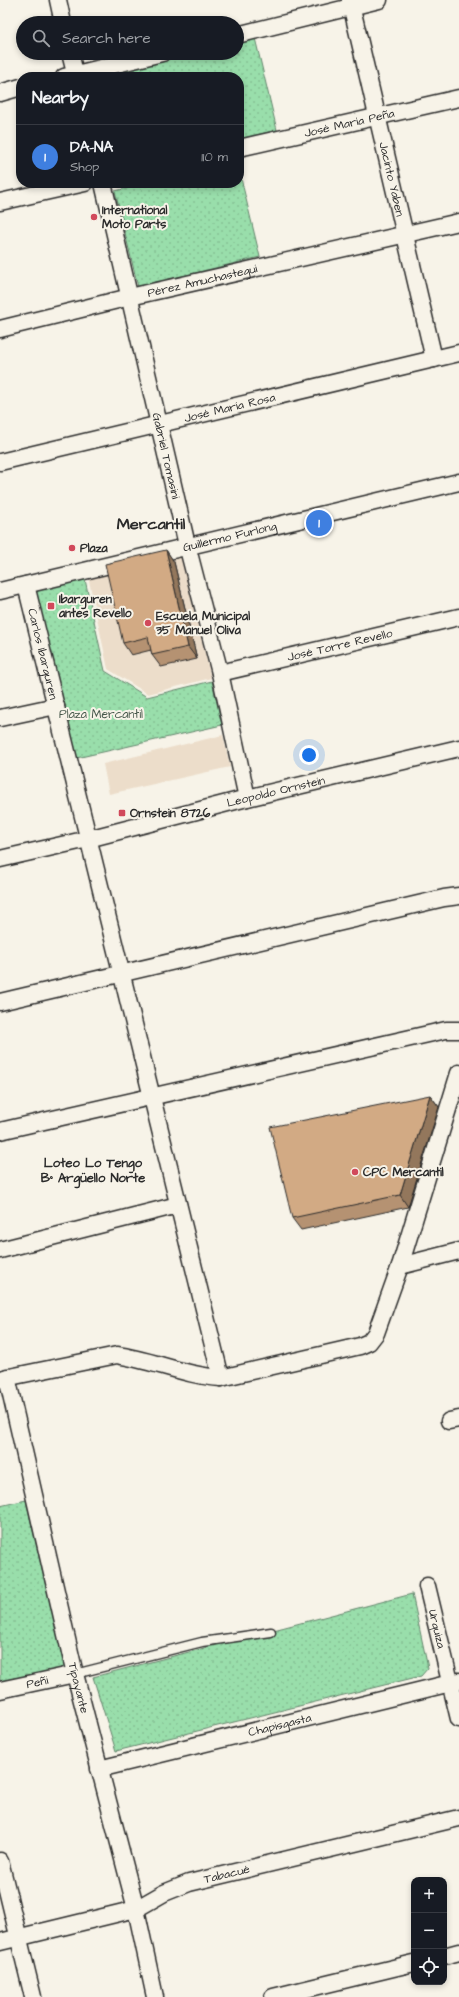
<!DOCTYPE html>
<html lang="en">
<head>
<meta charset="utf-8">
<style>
  :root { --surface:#171b24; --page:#242831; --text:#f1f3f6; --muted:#9ea1a6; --line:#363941; --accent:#2563eb }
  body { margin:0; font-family:"Architects Daughter",sans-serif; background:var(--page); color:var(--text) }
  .controls { position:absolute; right:12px; bottom:12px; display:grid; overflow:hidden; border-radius:8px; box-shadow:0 2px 6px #0003 }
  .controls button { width:36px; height:36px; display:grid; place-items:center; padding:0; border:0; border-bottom:1px solid var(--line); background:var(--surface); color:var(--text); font:20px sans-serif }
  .you { position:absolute; left:309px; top:755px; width:14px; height:14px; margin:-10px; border:3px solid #fff; border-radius:50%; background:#1a73e8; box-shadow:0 0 0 6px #1a73e833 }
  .badge { display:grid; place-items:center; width:26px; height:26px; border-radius:50%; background:var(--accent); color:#fff; font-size:13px; font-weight:700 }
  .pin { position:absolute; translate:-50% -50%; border:2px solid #fff; box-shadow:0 1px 4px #0006 }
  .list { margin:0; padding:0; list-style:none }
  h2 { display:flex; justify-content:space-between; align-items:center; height:52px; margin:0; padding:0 16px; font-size:17px }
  h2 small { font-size:13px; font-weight:400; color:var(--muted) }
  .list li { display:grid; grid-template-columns:26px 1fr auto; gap:12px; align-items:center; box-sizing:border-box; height:64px; padding:0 16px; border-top:1px solid var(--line) }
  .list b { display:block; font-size:15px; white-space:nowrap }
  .list p { margin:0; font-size:13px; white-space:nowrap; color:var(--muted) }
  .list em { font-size:13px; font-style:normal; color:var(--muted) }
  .icon { flex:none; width:22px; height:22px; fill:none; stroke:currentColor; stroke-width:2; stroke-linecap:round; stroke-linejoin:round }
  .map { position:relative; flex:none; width:459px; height:1997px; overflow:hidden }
  .search { position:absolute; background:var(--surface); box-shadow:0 2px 6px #0003; left:16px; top:16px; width:228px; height:44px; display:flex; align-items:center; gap:10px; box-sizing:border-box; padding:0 14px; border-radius:22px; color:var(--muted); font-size:15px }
  .panel { position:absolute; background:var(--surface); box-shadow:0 2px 6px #0003; left:16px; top:72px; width:228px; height:116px; border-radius:16px }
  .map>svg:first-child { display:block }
  .built { fill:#ecddca }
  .green { fill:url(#green-dots); stroke:#62846b }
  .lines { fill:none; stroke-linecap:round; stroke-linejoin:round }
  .service-casing { stroke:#2b2b2b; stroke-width:11 }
  .minor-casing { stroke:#2b2b2b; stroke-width:19 }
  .service { stroke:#f7f3e8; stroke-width:8 }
  .minor { stroke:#f7f3e8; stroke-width:16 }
  .wall { fill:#b59272; stroke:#2b2b2b }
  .shaded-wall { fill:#93775c; stroke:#2b2b2b }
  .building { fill:#d2aa84; stroke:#2b2b2b }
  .poi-dot { fill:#d1495b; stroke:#f7f3e8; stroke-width:1.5 }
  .labels { text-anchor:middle; stroke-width:4; stroke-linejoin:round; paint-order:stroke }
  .street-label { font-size:12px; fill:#2b2b2b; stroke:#f7f3e8 }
  .poi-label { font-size:12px; font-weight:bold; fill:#2b2b2b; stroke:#f7f3e8; text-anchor:start }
  .park-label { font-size:12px; fill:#46584b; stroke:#f7f3e8 }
  .neighbourhood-label { font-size:13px; font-weight:bold; fill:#2b2b2b; stroke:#f7f3e8 }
  .district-label { font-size:16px; font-weight:bold; fill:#2b2b2b; stroke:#f7f3e8 }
</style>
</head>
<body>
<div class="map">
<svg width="459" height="1997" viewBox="0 0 459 1997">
  <defs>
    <pattern id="green-dots" width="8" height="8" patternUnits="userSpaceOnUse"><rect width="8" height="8" fill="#99deab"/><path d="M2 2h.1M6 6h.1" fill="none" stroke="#84bf93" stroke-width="1.8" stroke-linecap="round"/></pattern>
  </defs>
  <rect width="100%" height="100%" fill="#f7f3e8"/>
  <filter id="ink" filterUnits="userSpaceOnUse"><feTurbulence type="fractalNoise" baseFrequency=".025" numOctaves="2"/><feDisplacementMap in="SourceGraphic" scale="8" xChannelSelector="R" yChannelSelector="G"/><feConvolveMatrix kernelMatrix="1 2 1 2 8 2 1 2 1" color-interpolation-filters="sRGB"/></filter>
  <g filter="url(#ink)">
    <path class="built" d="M 181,553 L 211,678 L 148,694 L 108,669 L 88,576 Z
      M 223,735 L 230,767 L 109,794 L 103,764 Z"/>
    <path class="green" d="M 255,38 L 277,130 L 239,139 L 239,77 L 91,77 L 192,53 L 237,53 L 237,42 Z
      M 239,170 L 260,257 L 138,287 L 115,191 L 149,183 L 239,183 Z
      M 84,575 L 105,671 L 147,697 L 212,681 L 222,725 L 72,759 L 31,588 Z
      M 26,1500 L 65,1668 L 0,1681 L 0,1506 Z
      M 412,1594 L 428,1668 L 421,1676 L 116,1751 L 93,1677 Z"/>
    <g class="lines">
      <defs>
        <path id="service" d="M 75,1674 L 202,1642 L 271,1632"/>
        <g id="minor">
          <path d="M 58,0 L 63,23"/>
          <path id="s1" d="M 350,0 L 434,359"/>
          <path d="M 237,35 L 379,0"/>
          <path d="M 70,53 L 76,77"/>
          <path d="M 64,77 L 162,53"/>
          <path d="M 0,93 L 21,87"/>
          <path id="s2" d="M 239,148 L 459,98"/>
          <path id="s3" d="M 103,183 L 187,545 L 220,673 L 247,798"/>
          <path d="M 0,202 L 85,183"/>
          <path id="s4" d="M 0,329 L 130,297 L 459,222"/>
          <path id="s5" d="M 0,462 L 459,353"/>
          <path id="s6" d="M 26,585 L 221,1378"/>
          <path id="s7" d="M 0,591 L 459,482"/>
          <path id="s8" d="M 220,673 L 459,617"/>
          <path d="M 0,718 L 56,706"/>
          <path id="s9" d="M 0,859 L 88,839 L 247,798 L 459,748"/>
          <path d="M 0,1002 L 444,898 L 459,896"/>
          <path d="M 0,1131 L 446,1030 L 459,1030"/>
          <path d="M 0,1250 L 178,1205"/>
          <path d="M 400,1266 L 459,1251"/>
          <path id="s10" d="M 7,1377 L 75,1674 L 136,1909 L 155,1997"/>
          <path d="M 0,1379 L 117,1355 C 152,1360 186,1376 221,1378 L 360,1346 L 369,1342 L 376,1333 L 400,1266 L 459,1073"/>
          <path d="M 449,1421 L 459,1419"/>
          <path id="s11" d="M 427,1586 L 459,1719"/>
          <path id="s12" d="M 0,1690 L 75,1674"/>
          <path id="s13" d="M 99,1769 L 459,1681"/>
          <path d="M 0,1861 L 33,1997"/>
          <path id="s14" d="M 0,1942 L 136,1909 L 164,1893 L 189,1883 L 459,1818"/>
          <path d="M 444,1956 L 459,1952"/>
          <path d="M 273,1997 L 414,1963"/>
        </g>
      </defs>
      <use href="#service" class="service-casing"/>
      <use href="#minor" class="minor-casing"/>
      <use href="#service" class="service"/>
      <use href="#minor" class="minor"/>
    </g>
    <path class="wall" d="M 166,550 L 174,562 L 197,659 L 161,667 L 152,655 L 151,650 L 131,655 L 123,643 Z
      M 430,1095 L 439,1107 L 408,1207 L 301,1230 L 292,1218 Z"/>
    <path class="shaded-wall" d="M 166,550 L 174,562 L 197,659 L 188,647 Z
      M 430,1095 L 439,1107 L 408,1207 L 400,1195 Z"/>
    <path class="building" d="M 166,550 L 188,647 L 152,655 L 148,637 L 123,643 L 105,564 Z
      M 430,1095 L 400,1195 L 292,1218 L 270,1127 Z"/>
  </g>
  <g class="poi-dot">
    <circle cx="94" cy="217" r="4"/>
    <circle cx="72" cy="548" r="4"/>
    <rect x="47" y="602" width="8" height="8" rx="2"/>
    <circle cx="148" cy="623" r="4"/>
    <rect x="118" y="809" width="8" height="8" rx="2"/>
    <circle cx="355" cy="1172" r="4"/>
  </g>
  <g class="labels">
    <g class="street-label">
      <text dy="4" stroke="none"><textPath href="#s2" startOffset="113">José María Peña</textPath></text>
      <text dy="4" stroke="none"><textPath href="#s1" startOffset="184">Jacinto Yaben</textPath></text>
      <text dy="4" stroke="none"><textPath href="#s4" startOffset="208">Pérez Amuchastegui</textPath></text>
      <text dy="4" stroke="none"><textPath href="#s5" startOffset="236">José María Rosa</textPath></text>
      <text dy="4" stroke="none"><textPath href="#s3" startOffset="280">Gabriel Tomasini</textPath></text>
      <text dy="4" stroke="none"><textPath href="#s7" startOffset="236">Guillermo Furlong</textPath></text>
      <text dy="4" stroke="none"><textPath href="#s8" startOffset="123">José Torre Revello</textPath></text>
      <text dy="4" stroke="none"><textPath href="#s6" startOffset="71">Carlos Ibarguren</textPath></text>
      <text dy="4" stroke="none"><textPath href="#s9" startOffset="284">Leopoldo Ornstein</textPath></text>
      <text dy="4" stroke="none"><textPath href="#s11" startOffset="44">Urquiza</textPath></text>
      <text dy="4" stroke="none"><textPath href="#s12" startOffset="38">Peñi</textPath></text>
      <text dy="4" stroke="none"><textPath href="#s10" startOffset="319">Tipayante</textPath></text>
      <text dy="4" stroke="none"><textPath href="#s13" startOffset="186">Chapisgasta</textPath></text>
      <text dy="4" stroke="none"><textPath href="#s14" startOffset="238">Tabacué</textPath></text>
    </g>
    <g class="poi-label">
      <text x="102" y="214">International<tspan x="102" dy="14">Moto Parts</tspan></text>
      <text x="80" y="552">Plaza</text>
      <text x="59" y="603">Ibarguren<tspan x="59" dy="14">antes Revello</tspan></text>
      <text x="156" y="620">Escuela Municipal<tspan x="156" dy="14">35 Manuel Oliva</tspan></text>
      <text x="130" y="817">Ornstein 8726</text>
      <text x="363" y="1176">CPC Mercantil</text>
    </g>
    <g class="park-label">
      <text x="101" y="718">Plaza Mercantil</text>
    </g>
    <g class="neighbourhood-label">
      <text x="93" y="1167">Loteo Lo Tengo<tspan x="93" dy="15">B° Argüello Norte</tspan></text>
    </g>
    <g class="district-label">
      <text x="151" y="529">Mercantil</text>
    </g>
  </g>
</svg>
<div class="controls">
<button>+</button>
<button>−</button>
<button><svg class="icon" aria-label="locate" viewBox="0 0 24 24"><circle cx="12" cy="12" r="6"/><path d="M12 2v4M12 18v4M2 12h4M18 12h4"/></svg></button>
</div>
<div class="you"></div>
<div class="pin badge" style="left:319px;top:523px;background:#3f7fe0">1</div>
<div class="search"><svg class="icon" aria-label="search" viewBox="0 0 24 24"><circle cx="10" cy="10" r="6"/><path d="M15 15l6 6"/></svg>Search here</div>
<section class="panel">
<h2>Nearby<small></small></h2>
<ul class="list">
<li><span class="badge" style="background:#3f7fe0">1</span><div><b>DA-NA</b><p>Shop</p></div><em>110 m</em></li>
</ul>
</section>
</div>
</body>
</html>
